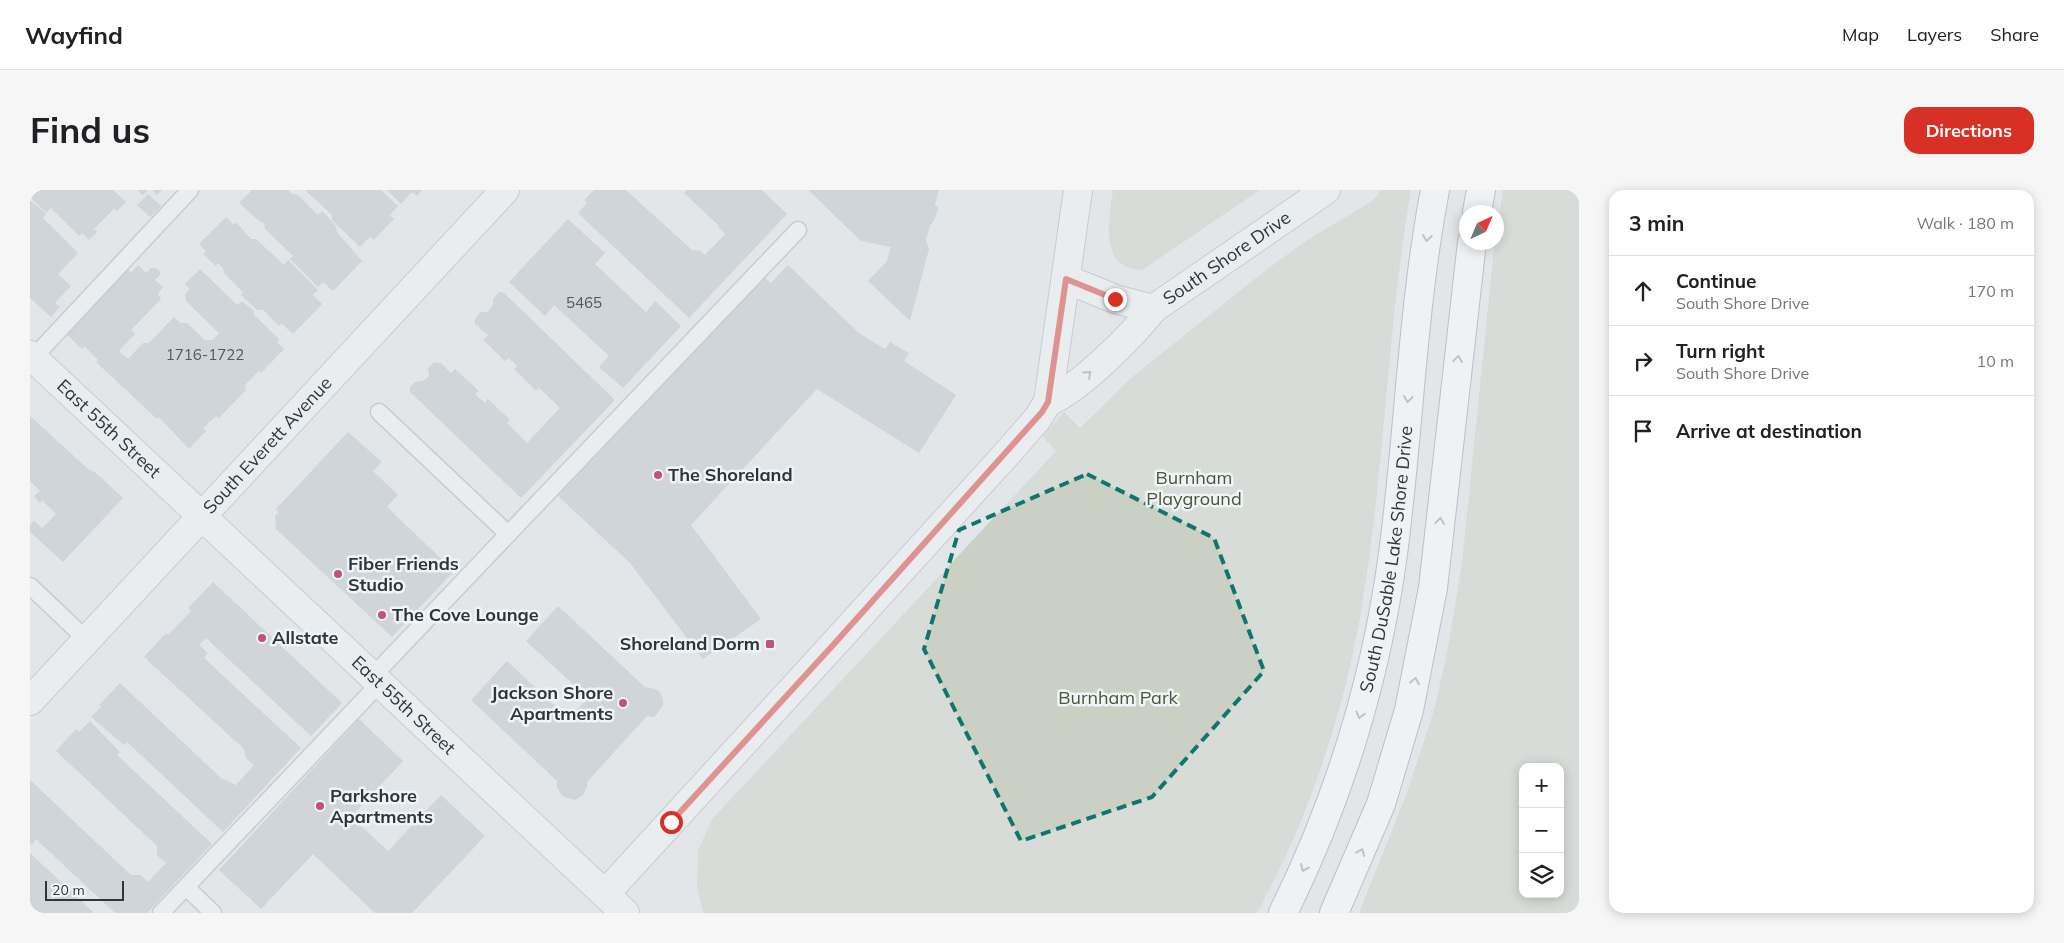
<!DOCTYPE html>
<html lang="en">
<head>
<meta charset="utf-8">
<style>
  :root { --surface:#fff; --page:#f6f6f6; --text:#202124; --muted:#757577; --line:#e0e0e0; --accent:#d93025 }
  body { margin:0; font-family:Mulish,sans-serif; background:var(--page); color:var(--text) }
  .controls { position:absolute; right:15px; bottom:15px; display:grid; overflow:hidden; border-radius:10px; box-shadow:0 2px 12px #0003 }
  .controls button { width:45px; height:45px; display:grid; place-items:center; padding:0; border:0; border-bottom:1px solid var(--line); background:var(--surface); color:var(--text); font:25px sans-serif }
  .compass { position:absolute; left:1429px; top:15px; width:45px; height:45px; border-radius:50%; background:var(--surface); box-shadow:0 2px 12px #0003; rotate:44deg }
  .scale { position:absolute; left:15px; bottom:12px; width:79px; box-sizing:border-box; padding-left:5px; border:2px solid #2c363e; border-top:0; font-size:14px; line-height:18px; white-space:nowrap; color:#2c363e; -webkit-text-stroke:4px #f1f4f6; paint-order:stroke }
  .stop { position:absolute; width:15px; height:15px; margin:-11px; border:4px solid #d93025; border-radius:50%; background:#fff }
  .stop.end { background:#d93025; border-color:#fff; box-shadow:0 1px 5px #0008 }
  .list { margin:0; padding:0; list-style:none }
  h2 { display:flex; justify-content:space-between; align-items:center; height:65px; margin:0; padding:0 20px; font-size:21px }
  h2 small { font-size:16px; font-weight:400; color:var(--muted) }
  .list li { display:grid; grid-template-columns:32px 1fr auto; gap:15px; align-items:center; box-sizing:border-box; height:70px; padding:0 20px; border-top:1px solid var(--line) }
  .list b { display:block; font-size:19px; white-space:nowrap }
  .list p { margin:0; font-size:16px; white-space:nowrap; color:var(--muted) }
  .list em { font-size:16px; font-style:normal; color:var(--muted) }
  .icon { flex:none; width:28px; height:28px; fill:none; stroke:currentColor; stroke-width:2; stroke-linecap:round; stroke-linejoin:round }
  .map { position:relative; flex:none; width:1549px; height:723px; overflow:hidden; border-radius:15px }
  header { display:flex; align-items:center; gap:30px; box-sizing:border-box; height:70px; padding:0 25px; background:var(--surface); border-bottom:1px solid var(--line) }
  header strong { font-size:24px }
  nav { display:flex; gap:28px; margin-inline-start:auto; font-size:18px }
  .intro { display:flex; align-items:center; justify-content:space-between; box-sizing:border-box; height:120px; padding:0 30px }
  h1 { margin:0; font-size:35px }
  .button { padding:12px 22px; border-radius:15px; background:var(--accent); color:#fff; font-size:18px; font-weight:700 }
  main { display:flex; gap:30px; padding:0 30px }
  aside { flex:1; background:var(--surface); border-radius:15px; box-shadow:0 2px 12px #0003 }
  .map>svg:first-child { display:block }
  .green { fill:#cad1c4; fill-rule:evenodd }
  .building { fill:#bac0c5 }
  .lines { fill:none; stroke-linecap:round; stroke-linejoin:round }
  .service-casing { stroke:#a8aeb2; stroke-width:19 }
  .minor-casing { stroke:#a8aeb2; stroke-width:30 }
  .motorway-casing { stroke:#8b959d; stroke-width:30 }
  .service { stroke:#f4f6f7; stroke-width:16 }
  .minor { stroke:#f4f6f7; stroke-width:28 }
  .motorway { stroke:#fff; stroke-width:28 }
  .oneway { stroke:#969a9e }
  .oneway2 { stroke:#90969a }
  .route { stroke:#d93025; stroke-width:6 }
  .marked { fill:none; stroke:#0f766e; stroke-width:4; stroke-dasharray:10 6; stroke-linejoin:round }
  .poi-dot { fill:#bf5677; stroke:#f1f4f6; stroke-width:2 }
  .labels { text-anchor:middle; stroke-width:5; stroke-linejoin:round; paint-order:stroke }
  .number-label { font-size:15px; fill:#505860 }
  .street-label { font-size:18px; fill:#2c363e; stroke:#f1f4f6 }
  .poi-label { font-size:18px; font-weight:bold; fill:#2c363e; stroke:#f1f4f6; text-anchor:start }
  .park-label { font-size:18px; fill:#45583b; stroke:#f1f4f6 }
</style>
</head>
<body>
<header>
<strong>Wayfind</strong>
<nav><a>Map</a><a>Layers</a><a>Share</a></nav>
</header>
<div class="intro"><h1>Find us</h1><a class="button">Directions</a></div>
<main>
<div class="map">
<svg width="1549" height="723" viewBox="0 0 1549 723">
  <rect width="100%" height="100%" fill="#e2e6e9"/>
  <path class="green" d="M 1083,0 L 1230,0 L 1112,80 C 1068,79 1079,29 1083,0 Z
    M 1350,0 L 1381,0 C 1357,138 1355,279 1332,416 C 1314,522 1279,629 1227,723 L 673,723 L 667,695 L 668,660 L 683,628 L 1026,261 L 1012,246 L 1034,222 L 1050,238 L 1101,188 L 1236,80 L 1279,49 L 1339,13 L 1348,5 Z
    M 1473,0 L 1549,0 L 1549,723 L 1329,723 L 1377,603 L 1404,520 L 1417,463 L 1432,373 L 1464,58 L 1465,53 L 1466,52 L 1467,40 ZM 1493,577 L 1530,577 L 1530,704 L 1493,704 Z"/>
  <path class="building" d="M 0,0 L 83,0 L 96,12 L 87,21 L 84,19 L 64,39 L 67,42 L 59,50 L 52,43 L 49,46 L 21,18 L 16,23 L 0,7 Z
    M 107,0 L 118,0 L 113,5 Z
    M 122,0 L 132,0 L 127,5 Z
    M 222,0 L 258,0 L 262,4 L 268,5 L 288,25 L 292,21 L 306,36 L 307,42 L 332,71 L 303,101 L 293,92 L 288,97 L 260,69 L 263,66 L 235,39 L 234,33 L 229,31 L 209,13 Z
    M 275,0 L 351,0 L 368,16 L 360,25 L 364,29 L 344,50 L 340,47 L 330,57 L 302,30 L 302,25 Z
    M 357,0 L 392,0 L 387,6 L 382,2 L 371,14 Z
    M 564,0 L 596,0 L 662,60 L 671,61 L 675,65 L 695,44 L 689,38 L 689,36 L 654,3 L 657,0 L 732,0 L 757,24 L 659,128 L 548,23 L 557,13 L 554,10 Z
    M 778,0 L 909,0 L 905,15 L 908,18 L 905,29 L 900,36 L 896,50 L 899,59 L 880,131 L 838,91 L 857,71 L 861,57 L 831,51 Z
    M 118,4 L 131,16 L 120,27 L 107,15 Z
    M 0,10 L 16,24 L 13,28 L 48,63 L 28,84 L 41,96 L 25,113 L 30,117 L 21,127 L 0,108 Z
    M 196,27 L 203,34 L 207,33 L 221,49 L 226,49 L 254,75 L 258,70 L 288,100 L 283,105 L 292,114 L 263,144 L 252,134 L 249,136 L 233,120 L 227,120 L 211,105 L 214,103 L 194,83 L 193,78 L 188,73 L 186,76 L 173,64 L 176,61 L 169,54 Z
    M 538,29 L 575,63 L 565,74 L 616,122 L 625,111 L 651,136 L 593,198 L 569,177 L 579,166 L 524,115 L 515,126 L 479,92 Z
    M 108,75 L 116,83 L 121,78 L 126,78 L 130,81 L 130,85 L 125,90 L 133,97 L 128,104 L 131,109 L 101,140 L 105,144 L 89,161 L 98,169 L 113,153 L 119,153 L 144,127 L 151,133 L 157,133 L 175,150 L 183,150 L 189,143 L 156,111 L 155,104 L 160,99 L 155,94 L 170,79 L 207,115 L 212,111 L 224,121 L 224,125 L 250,150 L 247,152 L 254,159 L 231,183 L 229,181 L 215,195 L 216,200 L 189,228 L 186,226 L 173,238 L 176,241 L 159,259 L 129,227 L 127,229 L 66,172 L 68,170 L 54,156 L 52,159 L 35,143 L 97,78 L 101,83 Z
    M 758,75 L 830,144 L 855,159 L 860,152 L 879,163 L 874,171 L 926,205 L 889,263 L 787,199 L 661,335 L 731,429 L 673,469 L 600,373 L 528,306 L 733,86 L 741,93 Z
    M 469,102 L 474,103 L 585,210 L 491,308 L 380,202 L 380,197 L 385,192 L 393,191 L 399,186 L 398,178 L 404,172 L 411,173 L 421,183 L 425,179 L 449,201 L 445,204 L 455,213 L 458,209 L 480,230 L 477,233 L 497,253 L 530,218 L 509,198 L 506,201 L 484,179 L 487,176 L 479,168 L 475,171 L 453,150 L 458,145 L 445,134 L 445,129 L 451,122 L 457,122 L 463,115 L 463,109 Z
    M 0,226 L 58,279 L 66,283 L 93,308 L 33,372 L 0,342 L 0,335 L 4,331 L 12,338 L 26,324 L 12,310 L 10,313 L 4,306 L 10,301 L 0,291 Z
    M 318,242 L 352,272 L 343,281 L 368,305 L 357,317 L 424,381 L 362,447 L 246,339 L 245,326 L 249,322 L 246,319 Z
    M 183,392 L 312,513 L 281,546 L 176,448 L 169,455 L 178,463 L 174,468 L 271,558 L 193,642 L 97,552 L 94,555 L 61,527 L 71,517 L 69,515 L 90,493 L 191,588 L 206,595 L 224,575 L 216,568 L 214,559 L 114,467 L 136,443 L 138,445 L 161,421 L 158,418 Z
    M 528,416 L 615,497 L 625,499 L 630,502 L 633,510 L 633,515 L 627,524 L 624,527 L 617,526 L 557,592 L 557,596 L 553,605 L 545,610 L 532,606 L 527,597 L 527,591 L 441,510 L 477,471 L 539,529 L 558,508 L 496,451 Z
    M 329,529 L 373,571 L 321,627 L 358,661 L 411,605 L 455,646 L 382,723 L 345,723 L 283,664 L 231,719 L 189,680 Z
    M 60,531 L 90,562 L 87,565 L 182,654 L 117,723 L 85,723 L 6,649 L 2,655 L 0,653 L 0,590 L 101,685 L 110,685 L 118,692 L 136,673 L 127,665 L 127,656 L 26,561 L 46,539 L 49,542 Z
    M 0,663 L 64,723 L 2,723 L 0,721 Z"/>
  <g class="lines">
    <defs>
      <path id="service" d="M 3,168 L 160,0
        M 349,222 L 478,344
        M 0,396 L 57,450
        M 342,487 L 768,40
        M 156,697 L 183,723
        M 131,723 L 349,494"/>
      <g id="minor">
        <path id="s1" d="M 1036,89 L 1085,109 L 1123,119 L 1296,0"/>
        <path id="s2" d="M 0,165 L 595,723"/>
        <path d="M 1018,212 C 1050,198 1102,146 1123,119"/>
        <path id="s3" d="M 0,511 L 475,0"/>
        <path d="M 575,704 L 804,454 L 982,258 L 1007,229 L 1018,212 L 1048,0"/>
      </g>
      <g id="motorway">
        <path d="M 1447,22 L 1451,0"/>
        <path id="s4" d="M 1253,723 C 1309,610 1346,489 1363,364 C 1379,243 1382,120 1405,0"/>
        <path d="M 1304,723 L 1351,614 L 1379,520 L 1403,398 L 1442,52"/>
      </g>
    </defs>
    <use href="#service" class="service-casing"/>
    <use href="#minor" class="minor-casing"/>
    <use href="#motorway" class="motorway-casing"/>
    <use href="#service" class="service"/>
    <use href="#minor" class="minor"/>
    <use href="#motorway" class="motorway"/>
  </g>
  <defs><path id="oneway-chevron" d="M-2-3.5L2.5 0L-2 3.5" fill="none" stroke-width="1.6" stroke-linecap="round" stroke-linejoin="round" transform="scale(1.25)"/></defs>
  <g class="oneway">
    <use href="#oneway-chevron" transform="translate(1397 48) rotate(97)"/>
    <use href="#oneway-chevron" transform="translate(1428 169) rotate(-83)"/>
    <use href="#oneway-chevron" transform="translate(1378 209) rotate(96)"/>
    <use href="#oneway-chevron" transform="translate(1410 331) rotate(-84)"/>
    <use href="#oneway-chevron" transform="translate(1385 491) rotate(-79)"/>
    <use href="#oneway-chevron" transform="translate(1330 525) rotate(105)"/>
    <use href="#oneway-chevron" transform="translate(1331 662) rotate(-67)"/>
    <use href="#oneway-chevron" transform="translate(1274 678) rotate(114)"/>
  </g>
  <use class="oneway2" href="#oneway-chevron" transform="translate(1058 184) rotate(-42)"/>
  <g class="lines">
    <path class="route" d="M 641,632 L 804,454 L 1012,222 L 1018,212 L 1036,89 L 1085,109"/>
  </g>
  <path d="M0 0H1549V723H0ZM 1057,284 L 1184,348 L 1234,481 L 1122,607 L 991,651 L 894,459 L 929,340 Z" fill="#e2e6e9" fill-opacity=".55" fill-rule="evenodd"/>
  <path class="marked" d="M 1057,284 L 1184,348 L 1234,481 L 1122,607 L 991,651 L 894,459 L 929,340 Z"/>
  <g class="poi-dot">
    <circle cx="628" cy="285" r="5"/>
    <circle cx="308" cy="384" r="5"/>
    <circle cx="352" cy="425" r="5"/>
    <circle cx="232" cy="448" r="5"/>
    <rect x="735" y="449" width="10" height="10" rx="2.5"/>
    <circle cx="593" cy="513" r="5"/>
    <circle cx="290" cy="616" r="5"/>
  </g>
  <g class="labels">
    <g class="number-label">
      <text x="554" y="118">5465</text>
      <text x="175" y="170">1716-1722</text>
    </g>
    <g class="street-label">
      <text dy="6" stroke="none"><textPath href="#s1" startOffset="182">South Shore Drive</textPath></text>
      <text dy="6" stroke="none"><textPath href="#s2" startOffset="108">East 55th Street</textPath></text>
      <text dy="6" stroke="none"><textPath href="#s3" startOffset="349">South Everett Avenue</textPath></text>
      <text dy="6" stroke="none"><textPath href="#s4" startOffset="371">South DuSable Lake Shore Drive</textPath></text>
      <text dy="6" stroke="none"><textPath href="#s2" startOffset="512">East 55th Street</textPath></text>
    </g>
    <g class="poi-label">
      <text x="638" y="291">The Shoreland</text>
      <text x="318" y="380">Fiber Friends<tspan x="318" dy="21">Studio</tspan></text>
      <text x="362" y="431">The Cove Lounge</text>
      <text x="242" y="454">Allstate</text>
      <text x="730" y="460" text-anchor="end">Shoreland Dorm</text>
      <text x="583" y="509" text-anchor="end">Jackson Shore<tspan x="583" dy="21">Apartments</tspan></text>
      <text x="300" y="612">Parkshore<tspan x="300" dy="21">Apartments</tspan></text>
    </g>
    <g class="park-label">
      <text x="1164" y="294">Burnham<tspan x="1164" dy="21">Playground</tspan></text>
      <text x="1088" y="514">Burnham Park</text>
    </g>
  </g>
</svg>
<div class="controls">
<button>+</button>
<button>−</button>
<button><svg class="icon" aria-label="layers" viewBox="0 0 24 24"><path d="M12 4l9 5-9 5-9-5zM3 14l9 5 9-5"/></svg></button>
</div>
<svg class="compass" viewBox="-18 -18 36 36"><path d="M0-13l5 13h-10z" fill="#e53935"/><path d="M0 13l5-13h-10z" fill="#757577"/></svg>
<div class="scale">20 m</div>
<div class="stop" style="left:641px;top:632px"></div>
<div class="stop end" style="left:1085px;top:109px"></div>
</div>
<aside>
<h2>3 min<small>Walk · 180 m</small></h2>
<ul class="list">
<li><svg class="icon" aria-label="ahead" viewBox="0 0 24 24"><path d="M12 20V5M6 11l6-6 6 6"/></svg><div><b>Continue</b><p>South Shore Drive</p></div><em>170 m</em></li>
<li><svg class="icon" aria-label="right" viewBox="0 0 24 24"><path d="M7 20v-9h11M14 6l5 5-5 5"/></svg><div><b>Turn right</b><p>South Shore Drive</p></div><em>10 m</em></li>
<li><svg class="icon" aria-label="arrive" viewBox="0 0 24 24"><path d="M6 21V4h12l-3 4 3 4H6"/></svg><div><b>Arrive at destination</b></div></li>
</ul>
</aside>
</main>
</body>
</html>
